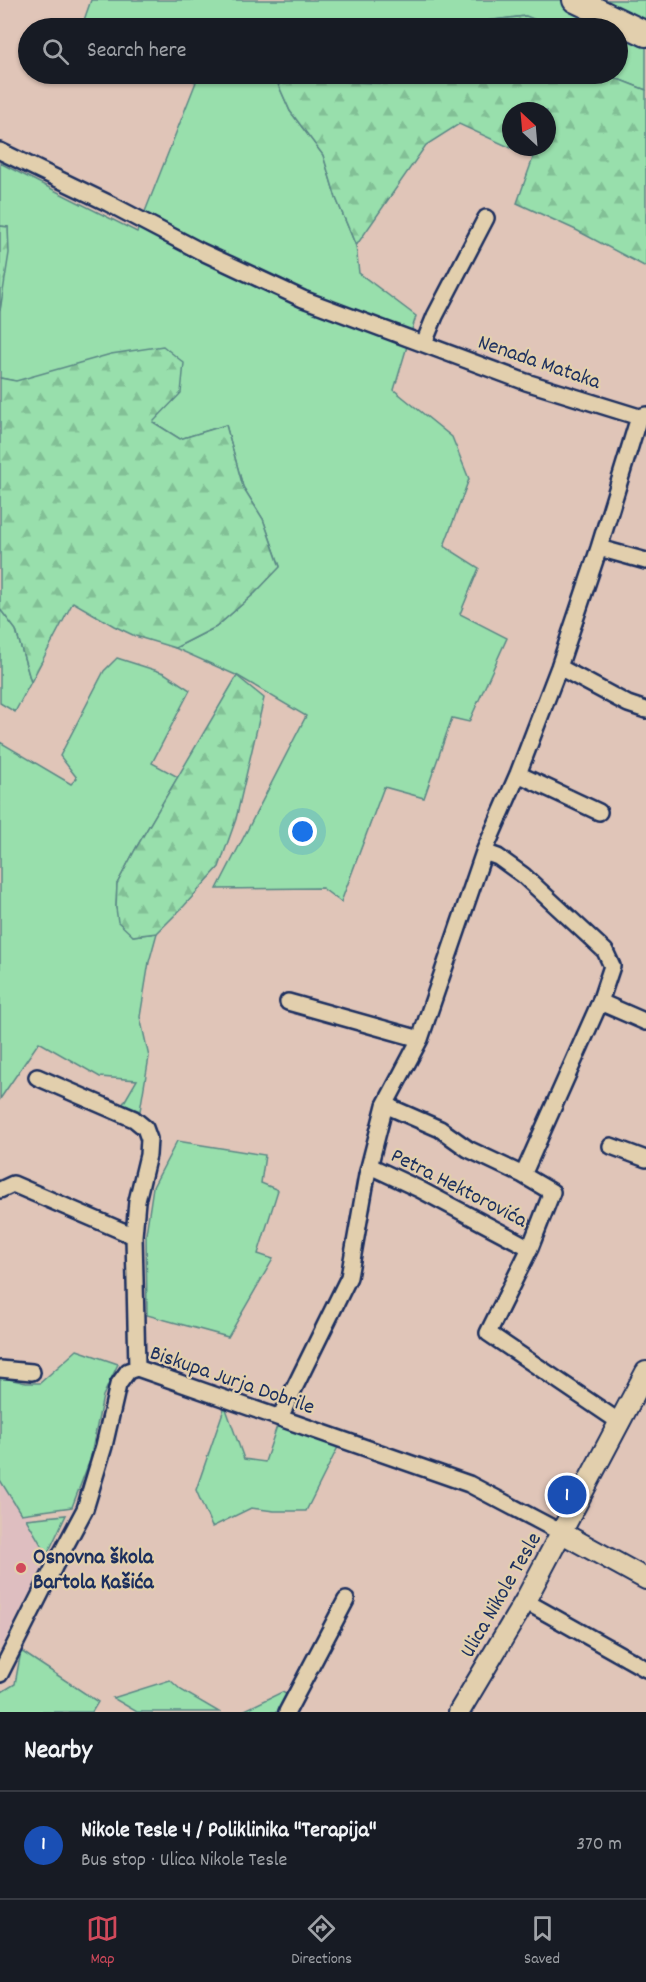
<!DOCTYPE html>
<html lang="en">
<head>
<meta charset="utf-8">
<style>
  :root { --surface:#171b24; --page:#242831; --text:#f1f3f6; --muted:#9ea1a6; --line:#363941; --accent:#d1495b }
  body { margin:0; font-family:Dekko,sans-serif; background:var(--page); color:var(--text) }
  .compass { position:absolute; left:502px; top:102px; width:54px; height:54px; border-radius:50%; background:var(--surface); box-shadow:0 2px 4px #0004; rotate:334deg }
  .you { position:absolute; left:303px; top:832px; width:21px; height:21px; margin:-15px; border:4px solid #fff; border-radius:50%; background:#1a73e8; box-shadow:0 0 0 9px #1a73e833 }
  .badge { display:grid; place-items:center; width:39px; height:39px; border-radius:50%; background:var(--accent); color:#fff; font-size:20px; font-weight:700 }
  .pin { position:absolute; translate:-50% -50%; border:3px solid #fff; box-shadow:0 2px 6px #0006 }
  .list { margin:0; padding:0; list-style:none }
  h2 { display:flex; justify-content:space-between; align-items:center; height:78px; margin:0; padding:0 24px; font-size:26px }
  h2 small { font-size:20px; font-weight:400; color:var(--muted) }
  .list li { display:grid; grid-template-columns:39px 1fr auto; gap:18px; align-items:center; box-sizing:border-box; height:108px; padding:0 24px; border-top:2px solid var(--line) }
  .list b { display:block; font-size:22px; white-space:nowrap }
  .list p { margin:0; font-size:20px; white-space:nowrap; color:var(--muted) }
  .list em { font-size:20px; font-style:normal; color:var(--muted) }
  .icon { flex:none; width:33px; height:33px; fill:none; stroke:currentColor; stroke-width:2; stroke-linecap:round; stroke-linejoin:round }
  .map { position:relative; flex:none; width:646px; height:1712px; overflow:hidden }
  .search { position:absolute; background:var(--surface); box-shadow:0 2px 4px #0004; left:18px; right:18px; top:18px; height:66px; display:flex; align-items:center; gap:15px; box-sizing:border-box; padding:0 21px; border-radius:33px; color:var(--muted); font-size:22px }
  .sheet { height:186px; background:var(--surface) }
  nav { display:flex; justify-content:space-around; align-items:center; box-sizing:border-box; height:84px; border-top:2px solid var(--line); background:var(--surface); font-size:16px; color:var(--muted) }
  nav a { display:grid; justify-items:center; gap:3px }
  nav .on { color:var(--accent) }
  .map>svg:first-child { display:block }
  .built { fill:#debec0 }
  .green { fill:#98dfac; stroke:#5a8785; stroke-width:1.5 }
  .forest { fill:url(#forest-firs); stroke:#5a8785; stroke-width:1.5; fill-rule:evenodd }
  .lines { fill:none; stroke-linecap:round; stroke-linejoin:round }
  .minor-casing { stroke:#1b2f5e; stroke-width:20 }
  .tertiary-casing { stroke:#1b2f5e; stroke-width:24 }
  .primary-casing { stroke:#1b2f5e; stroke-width:28 }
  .minor { stroke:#e2cfad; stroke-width:15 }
  .tertiary { stroke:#e2cfad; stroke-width:20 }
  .primary { stroke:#e2cfad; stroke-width:24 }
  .poi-dot { fill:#d1495b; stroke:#e2cfad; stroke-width:2 }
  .labels { text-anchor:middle; stroke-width:4.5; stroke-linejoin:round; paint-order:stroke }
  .street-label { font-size:22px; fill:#1b2f5e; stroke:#e2cfad }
  .poi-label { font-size:22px; font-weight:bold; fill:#1b2f5e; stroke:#e2cfad; text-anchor:start }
</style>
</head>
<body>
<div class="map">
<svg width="646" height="1712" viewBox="0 0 646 1712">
  <defs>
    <pattern id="forest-firs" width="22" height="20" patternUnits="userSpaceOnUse" patternTransform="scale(1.5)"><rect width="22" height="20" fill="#98dfac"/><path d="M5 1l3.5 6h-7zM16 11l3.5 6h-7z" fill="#82c096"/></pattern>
  </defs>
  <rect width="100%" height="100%" fill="#e0c5b8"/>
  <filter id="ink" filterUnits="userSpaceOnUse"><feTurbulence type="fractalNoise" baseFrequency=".0167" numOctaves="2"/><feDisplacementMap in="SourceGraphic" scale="12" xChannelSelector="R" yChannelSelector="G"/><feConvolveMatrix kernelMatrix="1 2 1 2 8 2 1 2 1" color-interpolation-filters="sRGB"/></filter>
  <g filter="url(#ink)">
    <path class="built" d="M 0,1467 L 4,1469 L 49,1548 L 36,1580 L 0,1649 Z"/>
    <path class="green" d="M 91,0 L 646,0 L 646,90 L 610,76 L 607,74 L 618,74 L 618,28 L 555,28 L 525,16 L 486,21 L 477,28 L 87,28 L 82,26 Z
      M 179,74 L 432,74 L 408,84 L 352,82 L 305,78 L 278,84 L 290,111 L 323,155 L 336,198 L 356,246 L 359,273 L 416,316 L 394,390 L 452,437 L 469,479 L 444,546 L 479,568 L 460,614 L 507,638 L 469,722 L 452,718 L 424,798 L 384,787 L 341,902 L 322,888 L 217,889 L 306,716 L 238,676 L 175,648 L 216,627 L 255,593 L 280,566 L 263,519 L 243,487 L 226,425 L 180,439 L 153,422 L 15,381 L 0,378 L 0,311 L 8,227 L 0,226 L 0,163 L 137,232 L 196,82 Z
      M 0,609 L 16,630 L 31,682 L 15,712 L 0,703 Z
      M 117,658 L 164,673 L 190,690 L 152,763 L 178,777 L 136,848 L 117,884 L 116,908 L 133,936 L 157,933 L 149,962 L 140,1017 L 149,1057 L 140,1111 L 123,1104 L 137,1080 L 100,1077 L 39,1042 L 0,1099 L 0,742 L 71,784 L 77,778 L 60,756 L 104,671 Z
      M 177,1141 L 265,1155 L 261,1183 L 278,1190 L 258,1254 L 273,1259 L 228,1337 L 147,1315 L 146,1234 L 153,1187 Z
      M 77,1350 L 118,1364 L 103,1396 L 90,1460 L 72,1507 L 21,1514 L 0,1480 L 0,1377 L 26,1383 L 40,1383 Z
      M 225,1406 L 244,1459 L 265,1462 L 280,1417 L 342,1439 L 306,1511 L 274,1511 L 251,1508 L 212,1527 L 196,1490 Z
      M 66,1515 L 47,1555 L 26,1519 Z
      M 21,1651 L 98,1702 L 92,1712 L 0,1712 L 0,1693 L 15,1684 Z
      M 170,1680 L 181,1690 L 219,1712 L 137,1712 L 113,1698 Z
      M 282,1692 L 292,1697 L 284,1712 L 241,1712 Z"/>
    <path class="forest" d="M 526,16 L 555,28 L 477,28 L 486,21 Z
      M 432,74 L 607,74 L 610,76 L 646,90 L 646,267 L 576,230 L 517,203 L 533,158 L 459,124 L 426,145 L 356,246 L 336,198 L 323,155 L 290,111 L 278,84 L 305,78 L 352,82 L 408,84 ZM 511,111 L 547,111 L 547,147 L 511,147 Z
      M 0,226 L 8,227 L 9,253 L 0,311 Z
      M 163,346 L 184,363 L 181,393 L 153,422 L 180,439 L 226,425 L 243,487 L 263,519 L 280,567 L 255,593 L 216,627 L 175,648 L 135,636 L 114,626 L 73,602 L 31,682 L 16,630 L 0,609 L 0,378 L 16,381 L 111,354 Z
      M 237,676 L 264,698 L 236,819 L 219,867 L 184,906 L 157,933 L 133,936 L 118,922 L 116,908 L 117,884 L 136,848 Z"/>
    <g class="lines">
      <defs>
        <path id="minor" d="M 0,151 L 108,203 L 200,251 L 303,299 L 526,382 L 639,417 L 646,415
          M 424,343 L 435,316 L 486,218
          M 599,548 L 646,561
          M 559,667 L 628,704 L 646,710
          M 518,774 L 599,812
          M 484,852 L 498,857 L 523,875 L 605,951 L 612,966 L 600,1002 L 523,1175
          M 288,1002 L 420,1039
          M 600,1002 L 646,1022
          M 37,1077 L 134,1119 L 145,1128 L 149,1139 L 148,1155 L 137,1201 L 134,1236 L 137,1368
          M 385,1105 L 440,1129 L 468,1149 L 523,1175 L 552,1192 L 530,1248 L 488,1333 L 621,1423
          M 611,1146 L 646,1159
          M 370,1166 L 419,1189 L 530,1248
          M 0,1190 L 13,1184 L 134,1236
          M 0,1369 L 32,1372
          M 280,1417 L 349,1277 L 367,1175 L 385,1105 L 420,1039 L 484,852 L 518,774 L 559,667 L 599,548 L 639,417
          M 525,1601 L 646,1669
          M 0,1674 L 54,1567 L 85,1509 L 104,1446 L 118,1385 L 128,1371 L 137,1368 L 469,1484 L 562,1533
          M 287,1712 L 346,1600"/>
        <path id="tertiary" d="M 562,1533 L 646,1579
          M 459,1712 L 525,1601 L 646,1372"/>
        <path id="primary" d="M 575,0 L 646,34"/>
      </defs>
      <use href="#minor" class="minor-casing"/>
      <use href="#tertiary" class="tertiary-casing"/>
      <use href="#primary" class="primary-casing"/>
      <use href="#minor" class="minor"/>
      <use href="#tertiary" class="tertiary"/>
      <use href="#primary" class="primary"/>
    </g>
  </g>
  <circle class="poi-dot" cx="21" cy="1568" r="6"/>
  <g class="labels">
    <g class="street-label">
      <text transform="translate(540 360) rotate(19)" y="8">Nenada Mataka</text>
      <text transform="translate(460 1186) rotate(27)" y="8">Petra Hektorovića</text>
      <text transform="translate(233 1378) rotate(19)" y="8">Biskupa Jurja Dobrile</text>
      <text transform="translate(499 1594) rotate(-60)" y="8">Ulica Nikole Tesle</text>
    </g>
    <g class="poi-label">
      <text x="33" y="1563">Osnovna škola<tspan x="33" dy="25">Bartola Kašića</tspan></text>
    </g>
  </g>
</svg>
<svg class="compass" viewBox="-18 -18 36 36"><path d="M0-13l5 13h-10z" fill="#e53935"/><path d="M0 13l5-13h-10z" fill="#9ea1a6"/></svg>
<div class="you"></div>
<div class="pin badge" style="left:567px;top:1495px;background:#1a4fb4">1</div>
<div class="search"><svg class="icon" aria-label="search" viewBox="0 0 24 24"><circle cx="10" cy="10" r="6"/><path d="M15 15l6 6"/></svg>Search here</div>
</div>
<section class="sheet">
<h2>Nearby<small></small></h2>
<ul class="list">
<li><span class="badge" style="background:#1a4fb4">1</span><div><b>Nikole Tesle 4 / Poliklinika &quot;Terapija&quot;</b><p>Bus stop · Ulica Nikole Tesle</p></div><em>370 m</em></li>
</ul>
</section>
<nav>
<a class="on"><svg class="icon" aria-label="map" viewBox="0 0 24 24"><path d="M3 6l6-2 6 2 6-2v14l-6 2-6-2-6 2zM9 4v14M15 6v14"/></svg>Map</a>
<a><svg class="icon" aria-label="directions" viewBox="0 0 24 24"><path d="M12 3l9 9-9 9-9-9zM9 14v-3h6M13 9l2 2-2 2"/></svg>Directions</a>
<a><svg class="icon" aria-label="saved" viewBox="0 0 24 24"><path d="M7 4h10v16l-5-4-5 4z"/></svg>Saved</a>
</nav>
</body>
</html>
